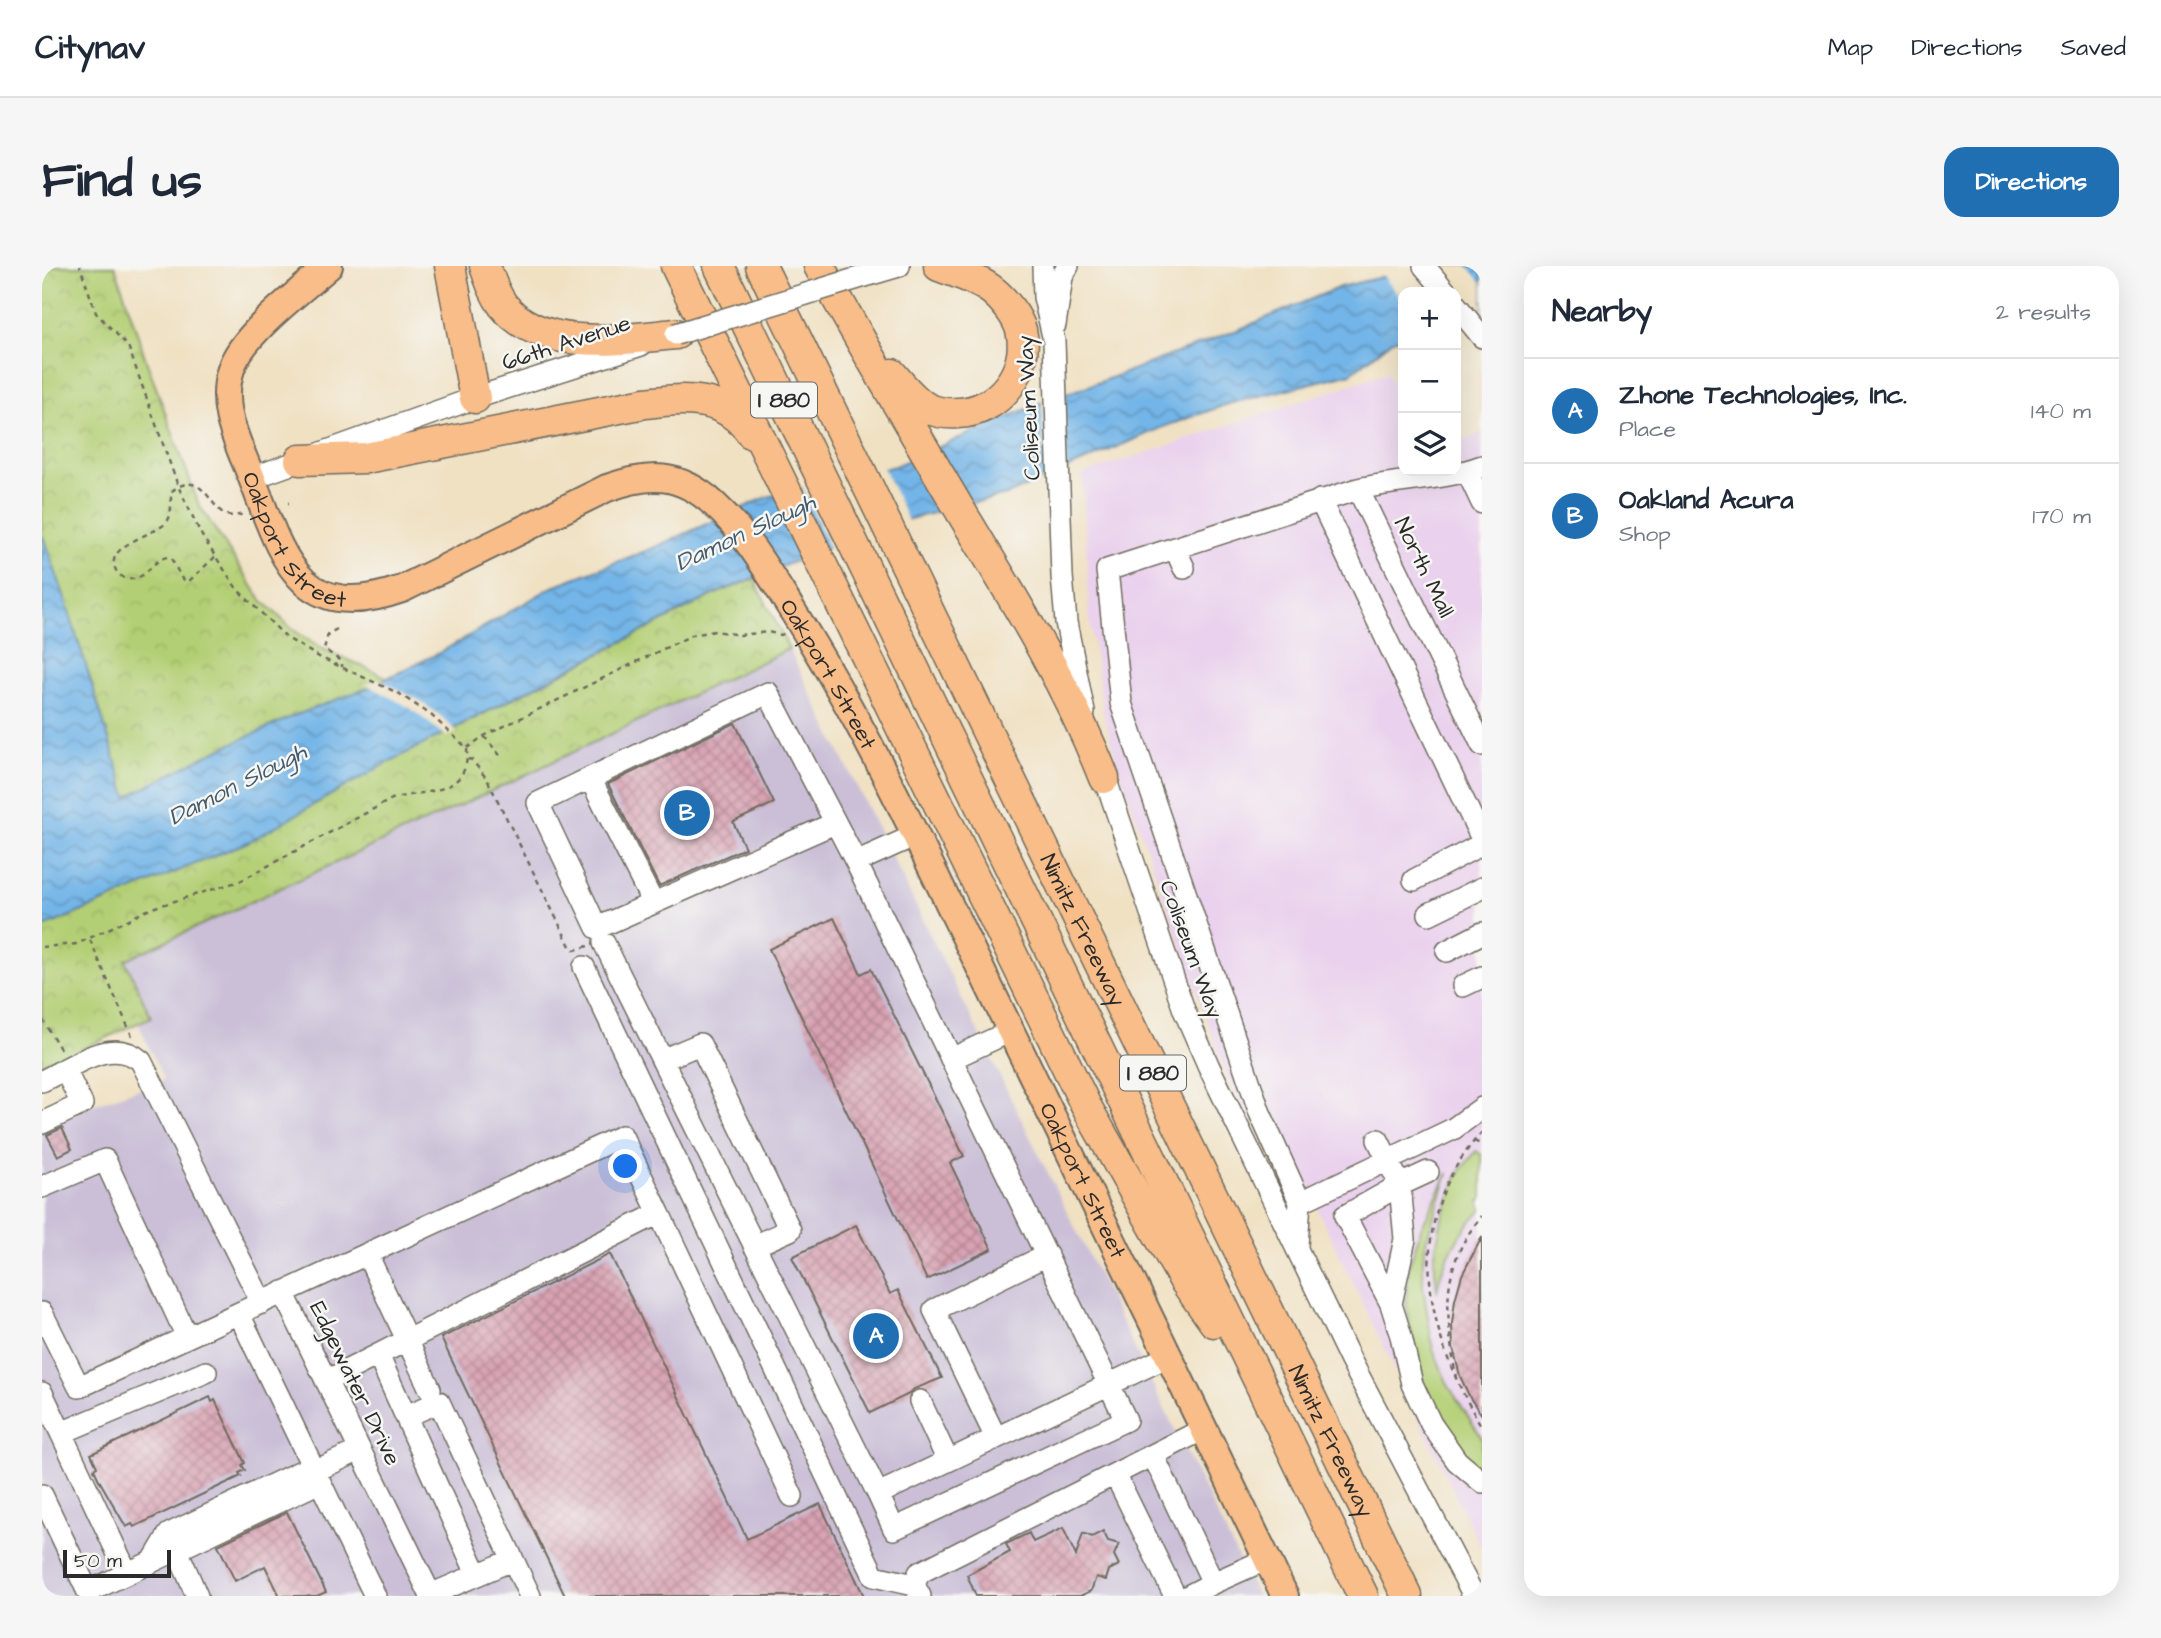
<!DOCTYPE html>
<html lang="en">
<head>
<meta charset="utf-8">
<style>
  :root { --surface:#fff; --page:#f6f6f7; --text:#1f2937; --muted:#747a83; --line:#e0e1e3; --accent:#1f6fb2 }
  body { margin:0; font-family:"Architects Daughter",sans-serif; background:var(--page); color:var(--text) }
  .controls { position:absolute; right:21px; top:21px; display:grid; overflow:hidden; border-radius:14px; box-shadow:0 7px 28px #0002 }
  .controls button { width:63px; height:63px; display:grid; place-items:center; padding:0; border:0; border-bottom:2px solid var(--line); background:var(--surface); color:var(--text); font:35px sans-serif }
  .scale { position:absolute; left:21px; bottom:18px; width:108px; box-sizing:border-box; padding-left:7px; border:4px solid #2b2b2b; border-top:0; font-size:19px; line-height:24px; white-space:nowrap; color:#2b2b2b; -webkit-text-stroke:5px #f6f6f2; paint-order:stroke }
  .you { position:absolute; left:584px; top:901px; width:24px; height:24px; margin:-18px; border:5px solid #fff; border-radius:50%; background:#1a73e8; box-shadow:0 0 0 10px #1a73e833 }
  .badge { display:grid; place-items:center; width:46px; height:46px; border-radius:50%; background:var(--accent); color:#fff; font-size:23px; font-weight:700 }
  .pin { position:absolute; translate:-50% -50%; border:4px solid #fff; box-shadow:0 2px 7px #0006 }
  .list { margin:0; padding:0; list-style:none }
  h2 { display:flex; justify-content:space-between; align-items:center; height:91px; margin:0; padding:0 28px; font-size:30px }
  h2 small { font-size:23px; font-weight:400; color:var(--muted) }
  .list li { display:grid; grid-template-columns:46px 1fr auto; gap:21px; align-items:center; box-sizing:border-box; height:105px; padding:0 28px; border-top:2px solid var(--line) }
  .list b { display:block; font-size:26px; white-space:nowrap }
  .list p { margin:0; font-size:23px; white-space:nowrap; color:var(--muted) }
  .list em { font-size:23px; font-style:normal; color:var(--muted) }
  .icon { flex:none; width:38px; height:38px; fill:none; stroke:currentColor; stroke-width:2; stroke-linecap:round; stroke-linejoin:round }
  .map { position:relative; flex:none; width:1440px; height:1330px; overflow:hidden; border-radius:21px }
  header { display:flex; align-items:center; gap:42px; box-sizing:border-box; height:98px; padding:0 35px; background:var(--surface); border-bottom:2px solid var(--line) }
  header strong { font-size:33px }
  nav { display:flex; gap:38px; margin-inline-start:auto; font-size:24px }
  .intro { display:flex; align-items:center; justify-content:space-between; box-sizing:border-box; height:168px; padding:0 42px }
  h1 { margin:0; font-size:49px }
  .button { padding:18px 32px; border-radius:21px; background:var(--accent); color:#fff; font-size:24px; font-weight:700 }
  main { display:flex; gap:42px; padding:0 42px }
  aside { flex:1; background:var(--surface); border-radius:21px; box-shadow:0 7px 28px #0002 }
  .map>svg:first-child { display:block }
  .built { fill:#ead1ed }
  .industrial { fill:#cabfd7 }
  .grass { fill:#b3cf75; stroke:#6f7d50; stroke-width:2 }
  .park { fill:url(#park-crowns); stroke:#6f7d50; stroke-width:2 }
  .water { fill:url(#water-waves); stroke:#4f708a; stroke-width:2 }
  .pier { fill:#f0e1c3 }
  .building { fill:url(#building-cross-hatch) }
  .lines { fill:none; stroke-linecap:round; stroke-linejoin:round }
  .minor-casing { stroke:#706b60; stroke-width:24 }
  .major-casing { stroke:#706b60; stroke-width:30 }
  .highway-casing { stroke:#706b60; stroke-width:33 }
  .path { stroke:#706b60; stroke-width:2.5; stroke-dasharray:5 5; stroke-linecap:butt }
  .minor { stroke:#fff; stroke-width:21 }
  .major { stroke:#f8bd88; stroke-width:26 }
  .highway { stroke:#f8bd88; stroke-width:30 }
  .minor-bridge-casing { stroke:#706b60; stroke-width:24; stroke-linecap:butt }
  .minor-bridge { stroke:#fff; stroke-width:21 }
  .labels { text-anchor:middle; stroke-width:5; stroke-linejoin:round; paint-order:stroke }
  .shield { fill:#f6f6f2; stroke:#686867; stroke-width:2 }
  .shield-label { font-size:21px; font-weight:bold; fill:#2b2b2b }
  .street-label { font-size:23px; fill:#2b2b2b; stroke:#f6f6f2 }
  .water-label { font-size:24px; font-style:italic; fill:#445b6d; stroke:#f6f6f2 }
</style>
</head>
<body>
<header>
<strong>Citynav</strong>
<nav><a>Map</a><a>Directions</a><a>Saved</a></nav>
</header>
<div class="intro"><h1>Find us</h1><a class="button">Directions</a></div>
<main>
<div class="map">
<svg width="1440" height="1330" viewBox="0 0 1440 1330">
  <defs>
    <pattern id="park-crowns" width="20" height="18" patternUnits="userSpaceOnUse" patternTransform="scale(1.75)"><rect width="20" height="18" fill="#b3cf75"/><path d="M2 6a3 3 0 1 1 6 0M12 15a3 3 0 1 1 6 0" fill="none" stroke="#9ab265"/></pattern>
    <pattern id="water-waves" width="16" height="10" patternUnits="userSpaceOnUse" patternTransform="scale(1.75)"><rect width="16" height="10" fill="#73b5e8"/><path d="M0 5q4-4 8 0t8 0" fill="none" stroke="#5f93bc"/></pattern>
    <pattern id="building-cross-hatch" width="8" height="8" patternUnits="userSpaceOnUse" patternTransform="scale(1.75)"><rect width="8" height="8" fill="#d9a3b3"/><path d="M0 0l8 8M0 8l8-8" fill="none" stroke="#b08592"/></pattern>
  </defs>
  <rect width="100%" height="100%" fill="#f6f6f2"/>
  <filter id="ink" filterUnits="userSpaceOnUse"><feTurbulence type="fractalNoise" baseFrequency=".0143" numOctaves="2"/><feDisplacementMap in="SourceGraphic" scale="14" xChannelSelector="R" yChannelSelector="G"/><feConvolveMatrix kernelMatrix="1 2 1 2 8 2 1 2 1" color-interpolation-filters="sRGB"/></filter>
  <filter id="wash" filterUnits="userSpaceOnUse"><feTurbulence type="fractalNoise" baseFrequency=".00686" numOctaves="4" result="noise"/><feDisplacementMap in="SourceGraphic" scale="28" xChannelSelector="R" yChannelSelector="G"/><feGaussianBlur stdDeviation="1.57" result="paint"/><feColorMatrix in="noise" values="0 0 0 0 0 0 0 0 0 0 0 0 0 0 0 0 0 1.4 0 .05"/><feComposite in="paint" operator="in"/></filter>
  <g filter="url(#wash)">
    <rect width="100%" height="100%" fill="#f0e1c3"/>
    <path class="built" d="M 1346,106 L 1361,152 L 1361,205 L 1414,205 L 1414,179 L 1440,166 L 1440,1284 L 1263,918 L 1231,843 L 1204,853 L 1180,798 L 1078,506 L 1062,450 L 1047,349 L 1041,208 Z"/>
    <path class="industrial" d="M 747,383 L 1215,1330 L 0,1330 L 0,863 L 53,838 L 122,814 L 63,685 L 458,521 Z"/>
    <path class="grass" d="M 1434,885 L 1440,889 L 1440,933 L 1437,935 L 1440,943 C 1417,968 1400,992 1395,1026 L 1392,992 L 1400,952 L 1416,908 Z
      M 1406,907 L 1385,971 L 1381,994 L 1381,1021 L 1391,1083 L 1406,1119 L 1440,1172 L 1440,1211 L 1380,1129 L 1369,1072 L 1364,1033 L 1367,1000 L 1380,960 Z"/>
    <path class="park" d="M 0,0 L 73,0 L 105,97 L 157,239 L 218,332 L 250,363 L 279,382 L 367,421 L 418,460 L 673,328 L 712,313 L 747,383 L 458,521 L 83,694 L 109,751 L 0,802 Z"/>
    <path class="water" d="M 1409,0 L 1440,0 L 1440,63 L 1414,26 L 1361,26 L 1361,71 L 1351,74 L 1309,107 L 1186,138 L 1118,162 L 968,228 L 871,252 L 807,273 L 673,328 L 347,496 L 208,575 L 0,662 L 0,268 L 21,326 L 85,531 L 165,489 L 249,451 L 325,422 L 397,387 L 514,319 L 609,283 L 725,231 L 853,200 L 1001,136 L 1080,108 L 1198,63 L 1298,21 L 1348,9 Z"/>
    <path class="pier" d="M 1384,0 L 1426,0 L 1440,17 L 1440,66 L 1414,67 L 1414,26 L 1361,26 L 1361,35 L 1339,7 Z
      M 1022,125 L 1024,206 L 1003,215 L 1000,132 Z
      M 840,199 L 867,257 L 789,285 L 759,219 Z
      M 336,413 L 375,433 L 400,451 L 415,466 L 405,471 L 368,442 L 324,418 Z"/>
    <g id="blocks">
      <path class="building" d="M 693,457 L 732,537 L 691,556 L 703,582 L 617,620 L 566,518 Z
        M 792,652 L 819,708 L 829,703 L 922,890 L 908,897 L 950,983 L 885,1014 L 727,683 Z
        M 20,862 L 30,883 L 16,890 L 5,869 Z
        M 814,959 L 848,1028 L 856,1024 L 900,1112 L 872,1123 L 867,1128 L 828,1147 L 750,991 Z
        M 1440,971 L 1440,1149 L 1428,1132 L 1418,1110 L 1411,1081 L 1410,1058 L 1413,1034 L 1420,1009 Z
        M 568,988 L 705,1273 L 778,1238 L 822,1330 L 523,1330 L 399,1072 Z
        M 168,1131 L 170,1136 L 173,1134 L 203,1197 L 200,1199 L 203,1204 L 197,1207 L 199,1210 L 92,1261 L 90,1258 L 84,1261 L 57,1214 L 52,1203 L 55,1201 L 49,1188 Z
        M 245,1246 L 284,1326 L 275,1330 L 238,1330 L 223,1300 L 193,1315 L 176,1279 Z
        M 1021,1262 L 1034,1290 L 1041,1267 L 1050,1271 L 1061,1265 L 1066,1275 L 1077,1278 L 1072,1289 L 1077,1299 L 1067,1304 L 1064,1314 L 1054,1311 L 1049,1325 L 1038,1330 L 934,1330 L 925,1309 L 968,1286 L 964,1278 L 987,1267 L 991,1276 Z"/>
    </g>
  </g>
  <g filter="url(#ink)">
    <use href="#blocks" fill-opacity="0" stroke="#706b60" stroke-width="2"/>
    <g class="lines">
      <defs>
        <path id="minor" d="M 1001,0 L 1002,31 L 1012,75 L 1020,310 L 1024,356 L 1042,446
          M 1382,0 L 1404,26
          M 823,10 L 857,0
          M 1414,39 L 1440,71
          M 1013,59 L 1020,11 L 1026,0
          M 1425,205 L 1440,237
          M 210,212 L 433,132 L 599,79
          M 1316,223 L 1440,479
          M 1278,234 L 1440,573
          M 1133,282 L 1142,302
          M 1059,500 L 1142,744 L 1167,801 L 1309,1095 L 1432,1330
          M 548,512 L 611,637
          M 793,557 L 555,662 L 496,537 L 726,427 L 814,596 L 1084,1154 L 852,1263 L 836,1228
          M 814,596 L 874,569
          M 1372,614 L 1440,578
          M 1387,648 L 1440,622
          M 562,677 L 836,1228 L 1127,1090
          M 1405,685 L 1440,667
          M 542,701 L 832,1310 L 872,1319
          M 1421,720 L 1440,711
          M 909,793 L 969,765
          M 620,794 L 658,778 L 748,964 L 712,980
          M 0,815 C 30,801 70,769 99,795 L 220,1037
          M 0,857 L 40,838 L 23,804
          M 1336,874 L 1358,919 L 1303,950 L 1349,1038 L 1363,973 L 1358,919 L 1386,906
          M 0,921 L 63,894 L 145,1071 L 325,988 L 388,1123
          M 1258,936 L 1411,863 L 1440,842
          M 1255,980 L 1258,936 L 1218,847 L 1079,437 L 1065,304 L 1316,223 C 1356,214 1403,214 1440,200
          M 325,988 L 580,870 L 617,947
          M 241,1026 L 389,1330
          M 1349,1038 L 1359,1070 L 1370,1118 L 1389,1158 L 1415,1195 L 1440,1216
          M 0,1047 L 37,1121 L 145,1071
          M 197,1048 L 333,1330
          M 336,1089 L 435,1308
          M 284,1115 L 617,947 L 750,1230
          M 0,1127 L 19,1167
          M 878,1135 L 906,1195
          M 364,1150 L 397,1136 L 488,1330
          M 954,1172 L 892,1044 L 1005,989
          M 1111,1189 L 1171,1317 L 1146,1330
          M 273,1205 L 318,1184
          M 1073,1208 L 1133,1330
          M 0,1229 L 46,1326 L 278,1216
          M 135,1284 L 155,1330
          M 111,1295 L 127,1268 L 270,1200
          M 85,1307 L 19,1167 L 164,1106
          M 1171,1317 L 1225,1293
          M 388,1329 L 470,1294
          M 878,1330 L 872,1319 L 877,1307 L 1162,1163"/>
        <g id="major">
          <path id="s1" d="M 287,0 C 260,24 199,69 189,103 C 176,143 197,178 211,215 C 241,293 258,359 360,323 L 565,222 C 607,207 637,206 672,238 C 705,268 728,309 752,347 C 812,443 862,544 911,646 C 1022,874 1132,1102 1243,1330"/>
        </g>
        <g id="highway">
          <path d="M 408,0 L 433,132"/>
          <path d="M 443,0 C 448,14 452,27 461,39 C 499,87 581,73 634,68"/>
          <path d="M 634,0 L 1044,840 L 1142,1014 L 1172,1056"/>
          <path d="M 677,0 L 1321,1330"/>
          <path id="s2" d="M 719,0 L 1365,1330"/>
          <path d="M 777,0 C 824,85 874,170 924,254 C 975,338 1026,420 1062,512"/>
          <path d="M 850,108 C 860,120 871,134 885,142 C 894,146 906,148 916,147 C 956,146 989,105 979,64 C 975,50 962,34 951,25 C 936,13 915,7 897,0"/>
          <path d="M 258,194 L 324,192 L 603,137 C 646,132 683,129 710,168"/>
        </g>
      </defs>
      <use href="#minor" class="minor-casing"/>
      <use href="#major" class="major-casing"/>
      <use href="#highway" class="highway-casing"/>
      <path class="path" d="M 246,237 L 247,237
        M 173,291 L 147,315 L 140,313 L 130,294 L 126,291 C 110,293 105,313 89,313 C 84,314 78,310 75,306 C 58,280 113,269 124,257 C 132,248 127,236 130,225 C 161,201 168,244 185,249 C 190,251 196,249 202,248
        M 295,363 L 286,368 L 282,383 L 300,396 L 300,401
        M 442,470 L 461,493
        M 425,482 L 442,470 L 650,369 L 673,365 L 698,369 L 726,366 L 739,369 L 743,367
        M 426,493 L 430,494 L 445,513 L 529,682 L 533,684 L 546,680
        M 48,674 L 90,770
        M 0,681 L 35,678 L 110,642 L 198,615 L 350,533 C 382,523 428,531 425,482 L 389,449 L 356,427 L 277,391 L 245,372 L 195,323 L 160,270 L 136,220 L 86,80 L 54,47 L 38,0
        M 0,753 L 20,786
        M 1440,866 C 1358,956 1383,1068 1440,1161
        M 1432,875 L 1440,879
        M 1414,1113 C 1405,1049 1395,1003 1440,950"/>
      <use href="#minor" class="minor"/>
      <use href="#major" class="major"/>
      <use href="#highway" class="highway"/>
      <defs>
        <path id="minor-bridge" d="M 634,68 L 823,10"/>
      </defs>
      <use href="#minor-bridge" class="minor-bridge-casing"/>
      <use href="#minor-bridge" class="minor-bridge"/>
    </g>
  </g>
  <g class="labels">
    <g class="shield">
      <rect x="709" y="116.5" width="66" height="35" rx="5"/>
      <rect x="1078" y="789.5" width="66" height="35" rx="5"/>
    </g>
    <g class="shield-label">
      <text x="742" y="141">I 880</text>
      <text x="1111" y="814">I 880</text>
    </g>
    <g class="street-label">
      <text transform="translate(524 76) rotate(-18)" y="8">66th Avenue</text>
      <text transform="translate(986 142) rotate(-93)" y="8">Coliseum Way</text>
      <text dy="8" stroke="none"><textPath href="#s1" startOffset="336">Oakport Street</textPath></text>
      <text transform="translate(1383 301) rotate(64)" y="8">North Mall</text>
      <text dy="8" stroke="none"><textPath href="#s1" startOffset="1027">Oakport Street</textPath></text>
      <text dy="8" stroke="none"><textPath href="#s2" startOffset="738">Nimitz Freeway</textPath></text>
      <text transform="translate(1150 683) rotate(70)" y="8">Coliseum Way</text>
      <text dy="8" stroke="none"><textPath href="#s1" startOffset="1594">Oakport Street</textPath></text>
      <text transform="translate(314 1117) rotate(64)" y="8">Edgewater Drive</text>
      <text dy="8" stroke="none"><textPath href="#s2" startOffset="1306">Nimitz Freeway</textPath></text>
    </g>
    <g class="water-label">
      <text transform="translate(703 266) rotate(-25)" y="8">Damon Slough</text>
      <text transform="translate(195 518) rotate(-27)" y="8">Damon Slough</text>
    </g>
  </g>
</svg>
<div class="controls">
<button>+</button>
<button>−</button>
<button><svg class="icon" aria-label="layers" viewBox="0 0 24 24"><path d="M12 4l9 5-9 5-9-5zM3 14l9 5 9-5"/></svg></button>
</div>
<div class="scale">50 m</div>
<div class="you"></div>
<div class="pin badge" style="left:834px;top:1070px">A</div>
<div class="pin badge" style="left:645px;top:547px">B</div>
</div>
<aside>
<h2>Nearby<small>2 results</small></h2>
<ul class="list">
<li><span class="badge">A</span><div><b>Zhone Technologies, Inc.</b><p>Place</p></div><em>140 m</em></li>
<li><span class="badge">B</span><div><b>Oakland Acura</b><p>Shop</p></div><em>170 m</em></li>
</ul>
</aside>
</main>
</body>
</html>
